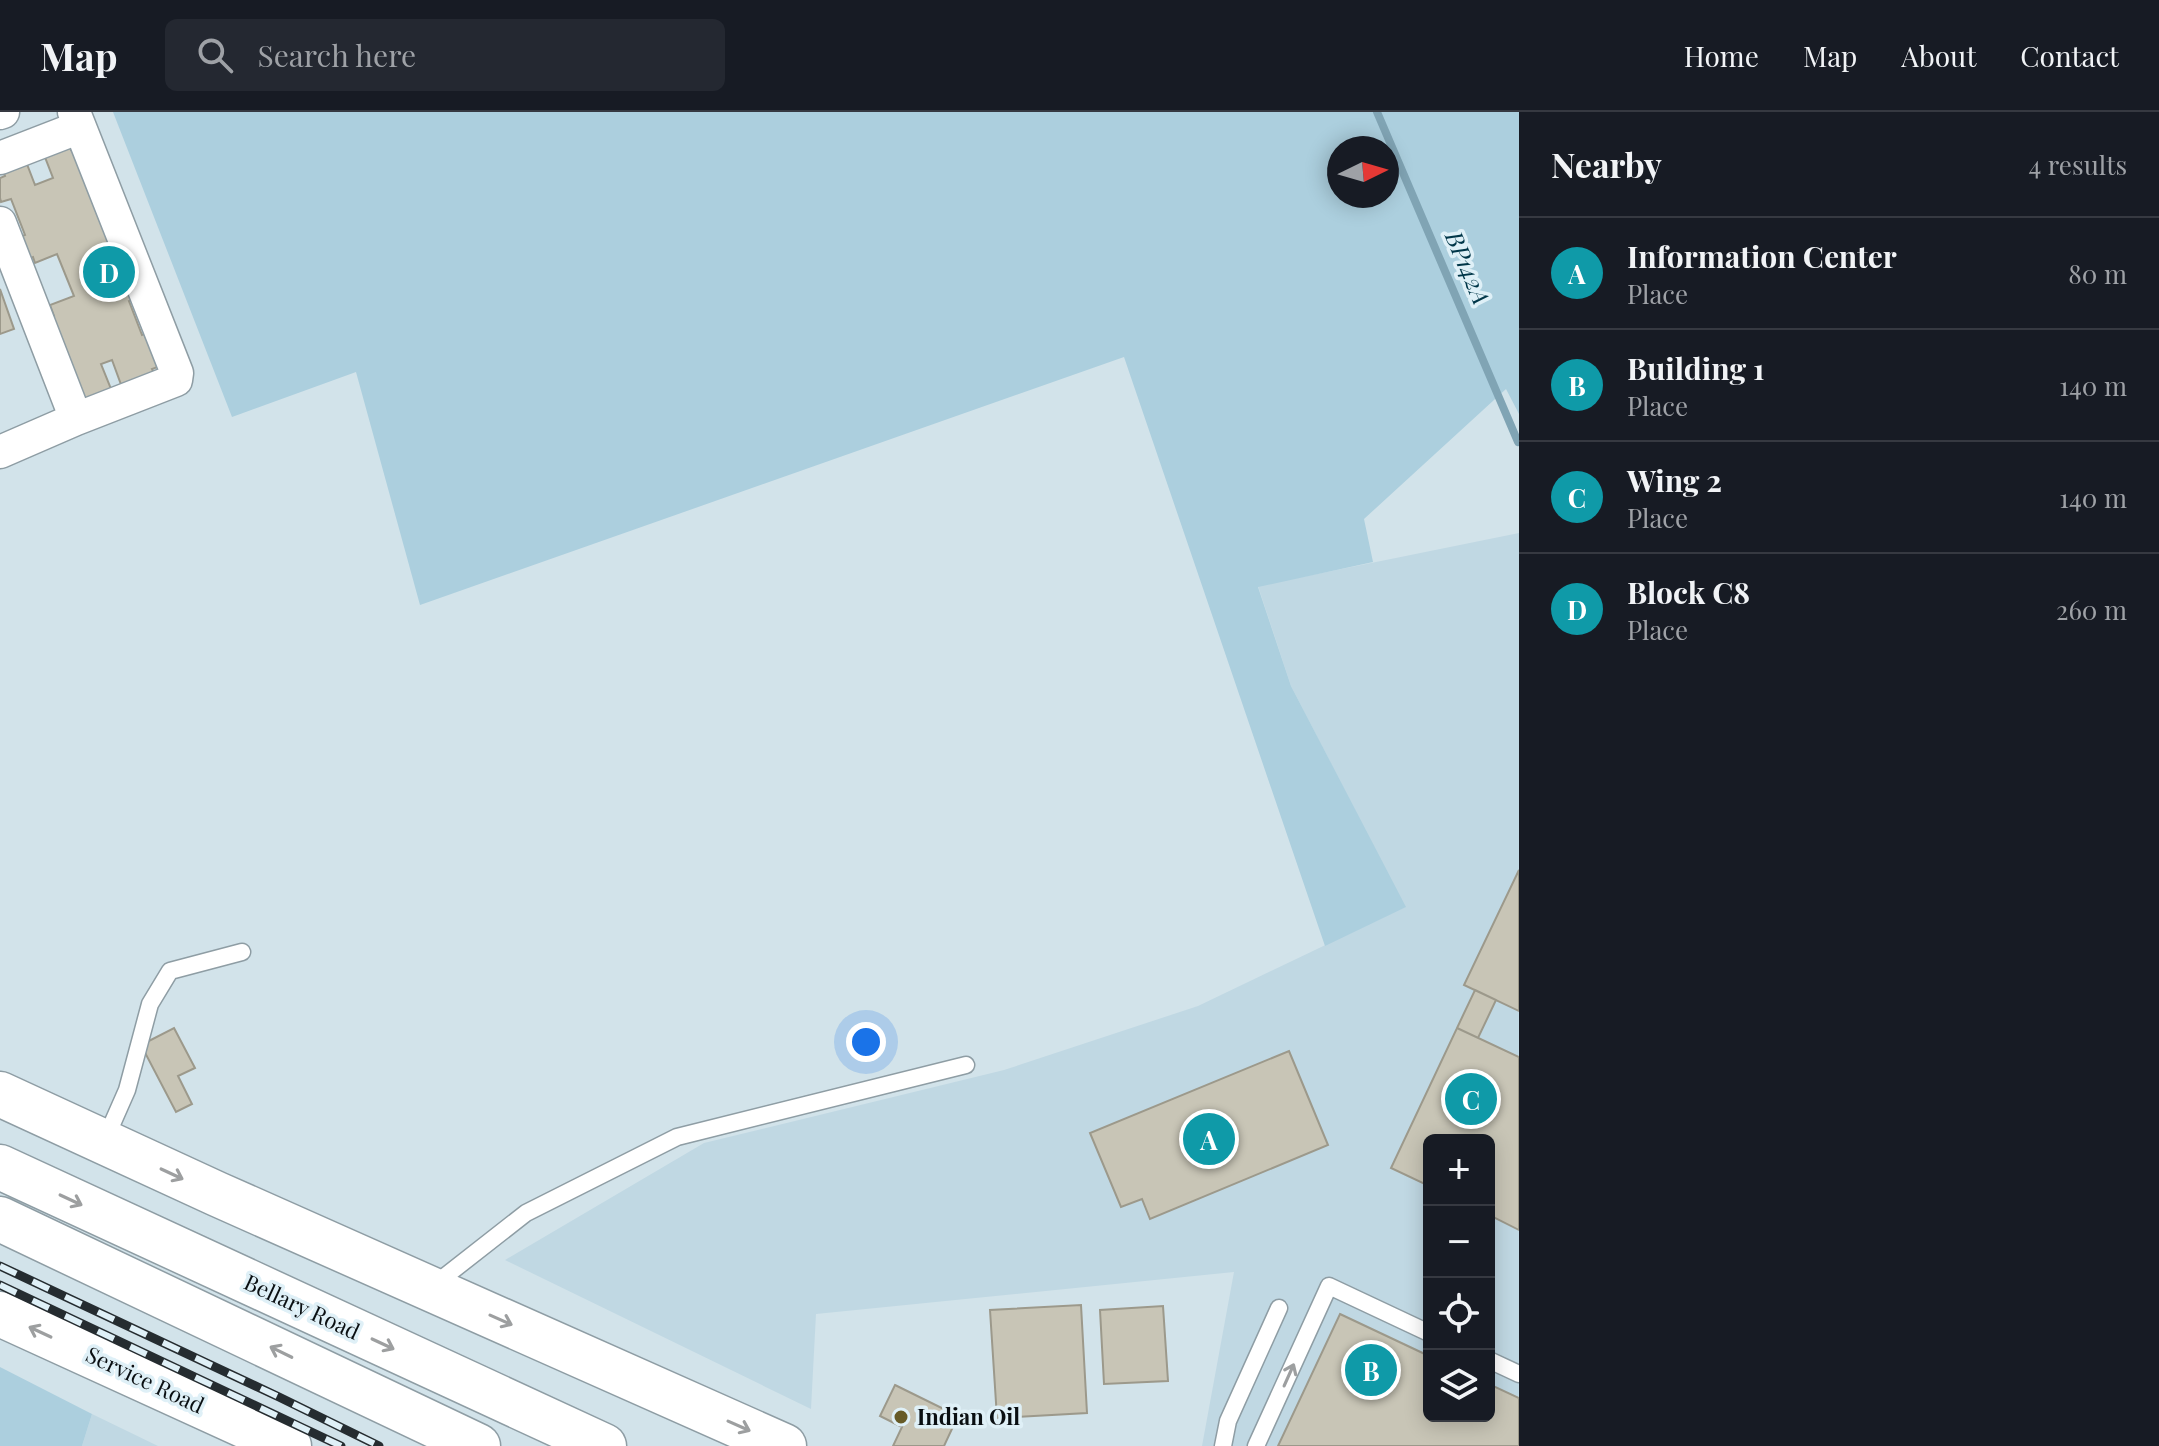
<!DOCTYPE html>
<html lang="en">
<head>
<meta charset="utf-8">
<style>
  :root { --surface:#171b24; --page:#242831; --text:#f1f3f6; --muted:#9ea1a6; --line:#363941; --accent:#b3af99 }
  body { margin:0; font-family:"Playfair Display",serif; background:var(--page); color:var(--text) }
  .controls { position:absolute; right:24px; bottom:24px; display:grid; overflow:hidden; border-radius:12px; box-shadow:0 4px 20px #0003 }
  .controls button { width:72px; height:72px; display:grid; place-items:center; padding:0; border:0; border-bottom:2px solid var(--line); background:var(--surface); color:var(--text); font:40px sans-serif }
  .compass { position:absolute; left:1327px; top:24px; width:72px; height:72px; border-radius:50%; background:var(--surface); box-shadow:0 4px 20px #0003; rotate:85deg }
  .you { position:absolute; left:866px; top:930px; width:28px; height:28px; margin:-20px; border:6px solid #fff; border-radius:50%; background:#1a73e8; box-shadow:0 0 0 12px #1a73e833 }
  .badge { display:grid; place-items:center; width:52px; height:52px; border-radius:50%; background:var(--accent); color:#fff; font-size:26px; font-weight:700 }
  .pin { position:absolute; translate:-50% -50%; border:4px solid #fff; box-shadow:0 2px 8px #0006 }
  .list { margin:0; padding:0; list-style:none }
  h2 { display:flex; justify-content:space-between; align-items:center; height:104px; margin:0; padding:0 32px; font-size:34px }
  h2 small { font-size:26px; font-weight:400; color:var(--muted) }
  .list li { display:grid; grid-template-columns:52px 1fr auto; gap:24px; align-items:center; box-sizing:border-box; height:112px; padding:0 32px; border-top:2px solid var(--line) }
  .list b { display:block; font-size:30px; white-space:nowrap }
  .list p { margin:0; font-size:26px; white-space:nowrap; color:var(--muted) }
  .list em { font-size:26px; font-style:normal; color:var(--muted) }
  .icon { flex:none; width:44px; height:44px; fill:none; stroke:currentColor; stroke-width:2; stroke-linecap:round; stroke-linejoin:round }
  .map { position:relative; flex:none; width:1519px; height:1334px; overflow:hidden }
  header { display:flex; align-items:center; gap:48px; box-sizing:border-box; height:112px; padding:0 40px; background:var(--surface); border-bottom:2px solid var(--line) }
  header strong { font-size:38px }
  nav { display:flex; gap:44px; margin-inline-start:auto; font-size:28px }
  .search { width:560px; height:72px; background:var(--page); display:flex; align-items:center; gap:20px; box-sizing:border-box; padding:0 28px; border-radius:12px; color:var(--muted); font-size:30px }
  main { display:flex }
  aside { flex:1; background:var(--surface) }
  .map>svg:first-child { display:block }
  .built { fill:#c0d8e3; fill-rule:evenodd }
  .green { fill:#accfde; fill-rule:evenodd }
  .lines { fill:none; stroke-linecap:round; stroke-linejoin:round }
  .stream { stroke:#80a4b4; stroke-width:8 }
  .building { fill:#c8c5b6; stroke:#9c998b; stroke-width:2 }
  .service-casing { stroke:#8e9da4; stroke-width:19 }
  .minor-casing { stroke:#8e9da4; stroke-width:35 }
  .secondary-casing { stroke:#8e9da4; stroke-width:47 }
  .trunk-casing { stroke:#8e9da4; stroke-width:47 }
  .service { stroke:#fff; stroke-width:16 }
  .minor { stroke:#fff; stroke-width:32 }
  .secondary { stroke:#fff; stroke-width:44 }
  .trunk { stroke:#fff; stroke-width:44 }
  .rail-casing { stroke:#252c30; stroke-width:9 }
  .rail { stroke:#dff0f7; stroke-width:6; stroke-dasharray:18; stroke-linecap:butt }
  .oneway { stroke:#9d9fa0 }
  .poi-dot { fill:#675b28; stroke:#dff0f7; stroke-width:3 }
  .labels { text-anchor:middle; stroke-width:7; stroke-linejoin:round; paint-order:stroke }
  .street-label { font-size:22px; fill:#0a0f12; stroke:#dff0f7 }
  .poi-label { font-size:22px; font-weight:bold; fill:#0a0f12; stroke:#dff0f7; text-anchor:start }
  .water-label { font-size:24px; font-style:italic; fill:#003648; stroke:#dff0f7 }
</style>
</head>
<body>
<header>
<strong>Map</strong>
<div class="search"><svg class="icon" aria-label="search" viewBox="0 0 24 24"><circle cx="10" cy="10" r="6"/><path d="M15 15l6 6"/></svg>Search here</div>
<nav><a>Home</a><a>Map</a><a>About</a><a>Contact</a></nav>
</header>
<main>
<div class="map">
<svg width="1519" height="1334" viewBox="0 0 1519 1334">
  <rect width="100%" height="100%" fill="#d2e3ea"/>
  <path class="built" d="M 1519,421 L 1519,1334 L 1202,1334 L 1234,1160 L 816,1202 L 811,1297 L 505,1148 L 704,1031 L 1004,958 L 1198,894 L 1405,795 L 1291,574 L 1258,474 ZM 1429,1028 L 1489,1028 L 1489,1304 L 1429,1304 Z
    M 92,1302 L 158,1334 L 82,1334 Z"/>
  <path class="green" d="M 113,0 L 1519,0 L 1519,302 L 1506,277 L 1364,407 L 1373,450 L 1258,475 L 1291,574 L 1406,795 L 1325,834 L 1124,245 L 420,493 L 356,260 L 232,305 ZM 1387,36 L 1387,84 L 1339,84 L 1339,36 Z
    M 0,1255 L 92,1302 L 82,1334 L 0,1334 Z"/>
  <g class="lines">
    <path class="stream" d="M 1377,0 L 1518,330 L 1519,329"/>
  </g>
  <path class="building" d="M 69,30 L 71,38 L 79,35 L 112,139 L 86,149 L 90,160 L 114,151 L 118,159 L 126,156 L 138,186 L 129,189 L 142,223 L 149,220 L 163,253 L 152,257 L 156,265 L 123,278 L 112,248 L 101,252 L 111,277 L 82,289 L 46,208 L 54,204 L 50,193 L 74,184 L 57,142 L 35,151 L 33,145 L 23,149 L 15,127 L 25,123 L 11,87 L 1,90 L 0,86 L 0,66 L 5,64 L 2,56 L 25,47 L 35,73 L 53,66 L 43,40 Z
    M 0,177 L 14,217 L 0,222 Z
    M 1519,758 L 1519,899 L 1464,873 Z
    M 1475,878 L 1496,888 L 1478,926 L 1457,916 Z
    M 174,916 L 195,956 L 178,964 L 192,992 L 176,1000 L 141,933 Z
    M 1457,916 L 1519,945 L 1519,1118 L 1489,1103 L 1489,1028 L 1429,1028 L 1429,1074 L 1391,1056 Z
    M 1289,939 L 1328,1033 L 1150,1107 L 1142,1087 L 1121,1095 L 1090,1021 Z
    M 1081,1193 L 1087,1301 L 997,1306 L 990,1198 Z
    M 1163,1194 L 1168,1269 L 1104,1272 L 1100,1198 Z
    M 1340,1202 L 1429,1244 L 1429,1304 L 1489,1304 L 1489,1272 L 1519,1286 L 1519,1334 L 1278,1334 Z
    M 895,1273 L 958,1304 L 944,1334 L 893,1334 L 902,1315 L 880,1304 Z"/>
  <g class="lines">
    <defs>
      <path id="service" d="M 105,1028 L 127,978 L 150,892 L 170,859 L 242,840
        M 434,1173 L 526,1101 L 677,1025 L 966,953
        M 1489,1248 L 1519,1262
        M 1223,1334 L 1228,1309 L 1279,1196
        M 1256,1334 L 1329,1174 L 1429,1221"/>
      <path id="minor" d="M 0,1 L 3,0
        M 0,46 L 80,15
        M 0,111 L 76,307 L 176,268 L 177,261 L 74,0
        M 0,340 L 76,307"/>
      <path id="secondary" d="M 0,982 L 217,1082 L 784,1334
        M 0,1202 L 289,1334"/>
      <path id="trunk" d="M 0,1055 L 604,1334
        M 0,1107 L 478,1334"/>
    </defs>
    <use href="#service" class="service-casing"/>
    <use href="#minor" class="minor-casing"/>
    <use href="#secondary" class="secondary-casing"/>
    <use href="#trunk" class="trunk-casing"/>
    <use href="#service" class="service"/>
    <use href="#minor" class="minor"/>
    <use href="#secondary" class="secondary"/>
    <use href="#trunk" class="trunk"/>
    <defs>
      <path id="rail" d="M 0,1154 L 279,1285 L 379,1334
        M 0,1173 L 341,1334"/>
    </defs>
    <use href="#rail" class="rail-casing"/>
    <use href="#rail" class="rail"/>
  </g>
  <defs><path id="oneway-shaft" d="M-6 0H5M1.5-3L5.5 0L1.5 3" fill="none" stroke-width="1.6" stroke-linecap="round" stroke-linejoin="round" transform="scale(2)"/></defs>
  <g class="oneway">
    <use href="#oneway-shaft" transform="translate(172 1062) rotate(25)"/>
    <use href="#oneway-shaft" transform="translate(71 1088) rotate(25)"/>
    <use href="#oneway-shaft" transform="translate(501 1208) rotate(24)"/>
    <use href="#oneway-shaft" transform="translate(40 1220) rotate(-155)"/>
    <use href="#oneway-shaft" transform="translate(383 1232) rotate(25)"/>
    <use href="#oneway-shaft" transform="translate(281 1240) rotate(-154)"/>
    <use href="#oneway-shaft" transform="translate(1289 1263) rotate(-66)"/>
    <use href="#oneway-shaft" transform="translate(739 1314) rotate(24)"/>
  </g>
  <circle class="poi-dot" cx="901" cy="1305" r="8"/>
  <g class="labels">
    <g class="street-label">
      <text transform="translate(302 1195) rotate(25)" y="8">Bellary Road</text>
      <text transform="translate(145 1268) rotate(25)" y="8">Service Road</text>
    </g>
    <g class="poi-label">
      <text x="917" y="1313">Indian Oil</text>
    </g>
    <g class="water-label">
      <text transform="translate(1467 156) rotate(67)" y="8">BP142A</text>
    </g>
  </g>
</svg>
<div class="controls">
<button>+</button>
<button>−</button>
<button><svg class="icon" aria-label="locate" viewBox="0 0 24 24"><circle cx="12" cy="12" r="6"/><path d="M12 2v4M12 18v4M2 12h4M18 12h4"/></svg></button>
<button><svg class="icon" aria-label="layers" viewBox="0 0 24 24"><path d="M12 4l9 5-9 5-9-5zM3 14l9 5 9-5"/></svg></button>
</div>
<svg class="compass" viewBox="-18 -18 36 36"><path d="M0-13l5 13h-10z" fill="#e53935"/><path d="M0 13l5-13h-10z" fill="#9ea1a6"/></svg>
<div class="you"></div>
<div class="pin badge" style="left:1209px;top:1027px;background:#0f9aa8">A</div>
<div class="pin badge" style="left:1371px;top:1258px;background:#0f9aa8">B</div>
<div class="pin badge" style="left:1471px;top:987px;background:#0f9aa8">C</div>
<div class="pin badge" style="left:109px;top:160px;background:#0f9aa8">D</div>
</div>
<aside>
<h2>Nearby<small>4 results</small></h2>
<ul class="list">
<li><span class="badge" style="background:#0f9aa8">A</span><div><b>Information Center</b><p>Place</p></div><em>80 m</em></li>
<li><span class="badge" style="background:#0f9aa8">B</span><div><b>Building 1</b><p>Place</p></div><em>140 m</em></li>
<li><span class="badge" style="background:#0f9aa8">C</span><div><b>Wing 2</b><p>Place</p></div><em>140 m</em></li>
<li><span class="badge" style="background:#0f9aa8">D</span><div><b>Block C8</b><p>Place</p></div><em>260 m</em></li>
</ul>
</aside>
</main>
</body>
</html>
